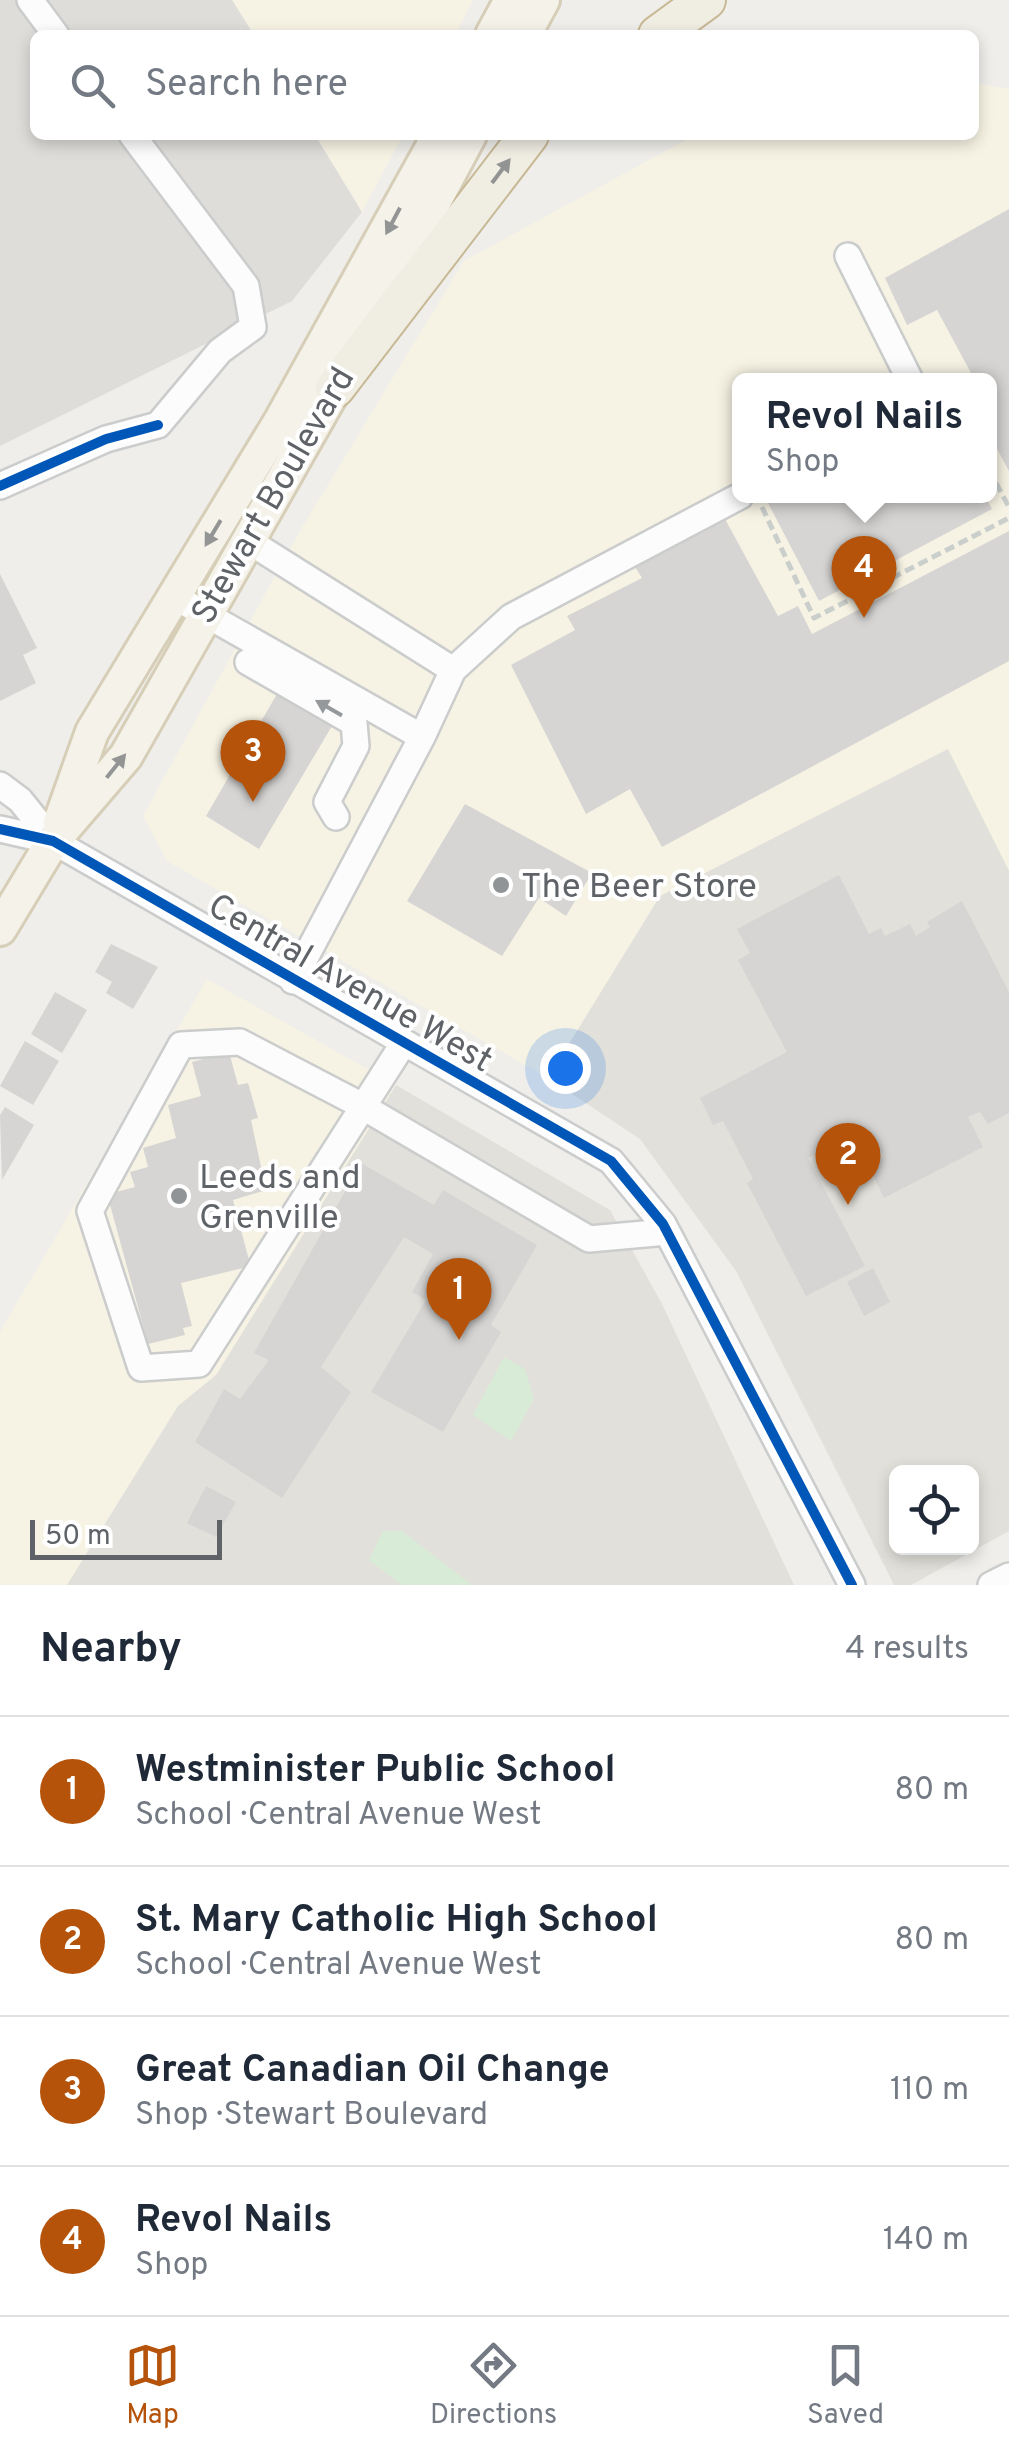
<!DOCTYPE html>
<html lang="en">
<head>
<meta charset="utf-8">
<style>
  :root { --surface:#fff; --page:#f6f6f7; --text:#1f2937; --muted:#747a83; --line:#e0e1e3; --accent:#b45309 }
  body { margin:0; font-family:Overpass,sans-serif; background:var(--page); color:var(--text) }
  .controls { position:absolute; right:30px; bottom:30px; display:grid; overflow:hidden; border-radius:15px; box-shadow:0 5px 15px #0003 }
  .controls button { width:90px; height:90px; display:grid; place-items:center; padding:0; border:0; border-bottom:2px solid var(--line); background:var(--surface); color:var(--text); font:50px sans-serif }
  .scale { position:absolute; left:30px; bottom:25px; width:192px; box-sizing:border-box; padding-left:10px; border:5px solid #5f6368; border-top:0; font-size:28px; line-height:35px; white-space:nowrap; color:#5f6368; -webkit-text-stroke:8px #fff; paint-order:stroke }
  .you { position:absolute; left:565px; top:1068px; width:35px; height:35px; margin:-25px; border:8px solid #fff; border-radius:50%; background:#1a73e8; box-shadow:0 0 0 15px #1a73e833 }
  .badge { display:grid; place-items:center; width:65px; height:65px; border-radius:50%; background:var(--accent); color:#fff; font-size:32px; font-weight:700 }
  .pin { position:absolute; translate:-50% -82px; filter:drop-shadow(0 2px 5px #0008) }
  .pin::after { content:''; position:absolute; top:52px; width:35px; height:30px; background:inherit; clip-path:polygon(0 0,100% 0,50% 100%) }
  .popup { position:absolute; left:732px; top:373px; width:265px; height:130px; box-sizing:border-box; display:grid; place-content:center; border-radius:15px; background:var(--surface); filter:drop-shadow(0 2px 8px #0005); font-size:32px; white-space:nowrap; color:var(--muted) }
  .popup b { font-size:38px; color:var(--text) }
  .popup::after { content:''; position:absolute; left:50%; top:100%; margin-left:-20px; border:20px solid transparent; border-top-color:var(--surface) }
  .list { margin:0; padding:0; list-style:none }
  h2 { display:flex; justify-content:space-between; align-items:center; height:130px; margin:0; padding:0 40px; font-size:42px }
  h2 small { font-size:32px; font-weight:400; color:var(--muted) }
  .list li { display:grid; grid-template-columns:65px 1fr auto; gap:30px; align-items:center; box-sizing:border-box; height:150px; padding:0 40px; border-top:2px solid var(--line) }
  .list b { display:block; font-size:38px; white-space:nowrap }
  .list p { margin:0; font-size:32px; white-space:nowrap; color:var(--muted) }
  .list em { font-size:32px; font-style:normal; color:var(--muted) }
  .icon { flex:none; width:55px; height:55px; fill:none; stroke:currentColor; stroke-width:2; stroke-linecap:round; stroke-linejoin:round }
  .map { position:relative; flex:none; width:1009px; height:1585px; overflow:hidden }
  .search { position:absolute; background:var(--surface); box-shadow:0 5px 15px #0003; left:30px; right:30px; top:30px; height:110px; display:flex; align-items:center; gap:25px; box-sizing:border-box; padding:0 35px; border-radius:15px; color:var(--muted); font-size:38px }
  .sheet { height:730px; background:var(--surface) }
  nav { display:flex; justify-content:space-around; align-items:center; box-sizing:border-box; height:140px; border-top:2px solid var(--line); background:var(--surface); font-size:28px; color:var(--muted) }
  nav a { display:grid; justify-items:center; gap:5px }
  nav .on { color:var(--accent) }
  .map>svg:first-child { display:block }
  .commercial { fill:#f7f3e4; fill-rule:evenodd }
  .industrial { fill:#dfddda }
  .education { fill:#e2e0da; fill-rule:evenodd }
  .green { fill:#d8ebd6 }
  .building { fill:#d6d5d3 }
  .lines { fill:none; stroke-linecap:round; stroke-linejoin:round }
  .minor-casing { stroke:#cbcccc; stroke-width:30 }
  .major-casing { stroke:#d7ceb8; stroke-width:38 }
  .highway-casing { stroke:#c8b996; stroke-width:42 }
  .path { stroke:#cacfcc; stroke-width:5; stroke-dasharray:10 5; stroke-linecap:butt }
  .minor { stroke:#fdfcfc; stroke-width:25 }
  .major { stroke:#f4f2e9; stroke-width:32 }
  .highway { stroke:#f0ede3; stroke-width:38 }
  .cycleway-casing { stroke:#fff; stroke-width:16 }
  .cycleway { stroke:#0057b8; stroke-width:10 }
  .oneway { fill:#929393 }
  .oneway2 { fill:#939595 }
  .oneway3 { fill:#96999c }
  .poi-dot { fill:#919496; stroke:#fff; stroke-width:4 }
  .labels { text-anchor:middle; stroke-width:8; stroke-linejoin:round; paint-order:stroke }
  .street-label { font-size:35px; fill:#5f6368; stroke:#fff }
  .poi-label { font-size:35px; fill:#5f6368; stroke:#fff; text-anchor:start }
</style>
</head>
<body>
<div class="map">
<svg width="1009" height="1585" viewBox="0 0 1009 1585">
  <rect width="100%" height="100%" fill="#efeeea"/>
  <path class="commercial" d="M 232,0 L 473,0 L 455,35 L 254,35 Z
    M 974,83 L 1009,89 L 1009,871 L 948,749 L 660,896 L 548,1078 L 167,861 L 143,816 L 301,529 L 464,261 L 695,135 L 974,135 ZM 739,380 L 989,380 L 989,496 L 739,496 Z
    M 315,135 L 403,135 L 362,212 Z
    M 207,979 L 396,1085 L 216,1376 L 178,1406 L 67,1585 L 0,1585 L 0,1332 Z"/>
  <path class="industrial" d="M 0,0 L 232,0 L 254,35 L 35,35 L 35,135 L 315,135 L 362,212 L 292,301 L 0,446 Z"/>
  <path class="education" d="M 948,749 L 1009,871 L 1009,1531 L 911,1585 L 894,1585 L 736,1271 L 640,1139 L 548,1078 L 660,896 ZM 896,1472 L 972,1472 L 972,1548 L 896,1548 Z
    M 396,1085 L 610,1210 L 662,1304 L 794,1585 L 67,1585 L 178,1406 L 216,1375 Z"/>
  <path class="green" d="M 504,1357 L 525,1369 L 534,1399 L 511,1441 L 473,1415 Z
    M 383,1531 L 402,1531 L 472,1585 L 402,1585 L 369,1560 Z"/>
  <path class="building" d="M 1009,209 L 1009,471 L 989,434 L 989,380 L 959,380 L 971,373 L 937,310 L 907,325 L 885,278 Z
    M 778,496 L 985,496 L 992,509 L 819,601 L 767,501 Z
    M 725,519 L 778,616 L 798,606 L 812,634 L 1009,531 L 1009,661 L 662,847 L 630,789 L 586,814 L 511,665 L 575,630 L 567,616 L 642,578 L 635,567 Z
    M 0,574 L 37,648 L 23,655 L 36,683 L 0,701 Z
    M 277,694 L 332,726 L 259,849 L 206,816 Z
    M 465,804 L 592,873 L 566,916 L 539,898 L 502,956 L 407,901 Z
    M 839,875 L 869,934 L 881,928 L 885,936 L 910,924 L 916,936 L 930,927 L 927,922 L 962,901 L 1009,992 L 1009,1113 L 988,1124 L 980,1112 L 968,1117 L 983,1147 L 884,1198 L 868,1165 L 884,1156 L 864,1128 L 808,1158 L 865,1266 L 806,1296 L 747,1183 L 753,1179 L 723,1121 L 713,1125 L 700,1098 L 787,1052 L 738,960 L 750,953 L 737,929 Z
    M 111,944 L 158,967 L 133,1009 L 106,993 L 112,982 L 95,972 Z
    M 55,992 L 87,1010 L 62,1053 L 31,1034 Z
    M 25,1041 L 59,1061 L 33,1105 L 0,1086 Z
    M 229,1052 L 238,1085 L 248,1083 L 258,1118 L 251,1120 L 266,1190 L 233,1200 L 249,1260 L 243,1268 L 181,1283 L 192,1326 L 183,1328 L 185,1335 L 148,1344 L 109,1201 L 116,1192 L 135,1187 L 130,1172 L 148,1167 L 143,1148 L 176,1138 L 168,1105 L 201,1096 L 192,1062 Z
    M 5,1107 L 34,1125 L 2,1180 L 0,1115 Z
    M 361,1163 L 434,1205 L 443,1190 L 537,1245 L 491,1325 L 501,1332 L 443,1432 L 371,1392 L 426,1300 L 412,1292 L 433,1254 L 404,1237 L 321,1367 L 351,1392 L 282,1498 L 195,1442 L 224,1389 L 240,1399 L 269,1360 L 254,1353 Z
    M 873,1268 L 890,1302 L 864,1316 L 847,1282 Z
    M 206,1486 L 236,1502 L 216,1537 L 187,1523 Z"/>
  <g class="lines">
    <defs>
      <path id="minor" d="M 30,0 L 56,35
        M 848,256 L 910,380
        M 0,486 L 106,439 L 158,425 L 220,351 L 253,327 L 246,286 L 132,135
        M 247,540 L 453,670
        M 175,597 L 422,737 L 293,981
        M 248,662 L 354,723 L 356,746 L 327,802 L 336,817
        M 422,737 L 453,670 L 511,617 L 740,496
        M 0,785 L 20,800 L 53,841
        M 0,829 L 53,841 L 611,1161 L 663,1224 L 852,1585
        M 403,1044 L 199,1364 L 141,1368 L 90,1211 L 181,1045 L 240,1042 L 353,1101 L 365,1108 L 589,1239 L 667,1232
        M 991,1585 L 1009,1576"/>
      <path id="major" d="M 492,35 L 511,0
        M 524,35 L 543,0
        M 60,822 L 92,732 L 281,420 L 439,135
        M 0,929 L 53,841 L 126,756 L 335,388 L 470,135"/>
      <path id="highway" d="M 658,35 L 706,0
        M 335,388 L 529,135"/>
    </defs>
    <use href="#minor" class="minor-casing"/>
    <use href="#major" class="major-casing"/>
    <use href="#highway" class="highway-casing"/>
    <path class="path" d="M 989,470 L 1009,507
      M 762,507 L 814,618 L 1009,518"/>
    <use href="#minor" class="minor"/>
    <use href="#major" class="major"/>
    <use href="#highway" class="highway"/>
    <defs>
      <path id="cycleway" d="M 0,486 L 106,439 L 158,425
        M 0,829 L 53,841 L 611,1161 L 663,1224 L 852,1585"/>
    </defs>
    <use href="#cycleway" class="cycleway-casing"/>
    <use href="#cycleway" class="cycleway"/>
  </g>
  <defs><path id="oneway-solid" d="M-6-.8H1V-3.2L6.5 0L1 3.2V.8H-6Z" transform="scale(2.5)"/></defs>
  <use class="oneway" href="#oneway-solid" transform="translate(501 171) rotate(-53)"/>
  <g class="oneway2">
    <use href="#oneway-solid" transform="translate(393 221) rotate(118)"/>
    <use href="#oneway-solid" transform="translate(213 533) rotate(121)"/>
    <use href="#oneway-solid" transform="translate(116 766) rotate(-51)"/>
  </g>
  <use class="oneway3" href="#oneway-solid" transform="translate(329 708) rotate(-150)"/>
  <g class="poi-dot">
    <circle cx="501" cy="885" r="10"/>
    <circle cx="179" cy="1196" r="10"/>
  </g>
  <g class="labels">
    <g class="street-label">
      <text transform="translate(272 495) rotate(-60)" y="12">Stewart Boulevard</text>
      <text transform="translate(351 982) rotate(30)" y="12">Central Avenue West</text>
    </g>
    <g class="poi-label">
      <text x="521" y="897">The Beer Store</text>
      <text x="199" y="1188">Leeds and<tspan x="199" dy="40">Grenville</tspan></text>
    </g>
  </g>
</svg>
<div class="controls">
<button><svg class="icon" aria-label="locate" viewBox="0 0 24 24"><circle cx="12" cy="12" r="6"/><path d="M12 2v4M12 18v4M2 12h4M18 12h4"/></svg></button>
</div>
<div class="scale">50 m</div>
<div class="you"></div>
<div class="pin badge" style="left:459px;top:1340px">1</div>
<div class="pin badge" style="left:848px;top:1205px">2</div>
<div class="pin badge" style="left:253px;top:802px">3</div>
<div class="pin badge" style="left:864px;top:618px">4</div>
<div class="popup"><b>Revol Nails</b>Shop</div>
<div class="search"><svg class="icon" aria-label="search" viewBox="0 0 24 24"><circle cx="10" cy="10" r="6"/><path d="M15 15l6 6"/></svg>Search here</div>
</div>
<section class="sheet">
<h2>Nearby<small>4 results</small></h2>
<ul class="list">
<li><span class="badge">1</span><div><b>Westminister Public School</b><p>School · Central Avenue West</p></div><em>80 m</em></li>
<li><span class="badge">2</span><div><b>St. Mary Catholic High School</b><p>School · Central Avenue West</p></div><em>80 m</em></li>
<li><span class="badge">3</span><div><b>Great Canadian Oil Change</b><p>Shop · Stewart Boulevard</p></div><em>110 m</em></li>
<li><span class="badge">4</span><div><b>Revol Nails</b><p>Shop</p></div><em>140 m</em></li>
</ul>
</section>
<nav>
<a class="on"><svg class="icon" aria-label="map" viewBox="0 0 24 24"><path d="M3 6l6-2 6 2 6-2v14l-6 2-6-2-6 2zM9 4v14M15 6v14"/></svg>Map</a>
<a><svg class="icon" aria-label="directions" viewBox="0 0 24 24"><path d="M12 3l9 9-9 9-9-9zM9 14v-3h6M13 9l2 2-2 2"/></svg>Directions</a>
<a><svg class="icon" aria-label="saved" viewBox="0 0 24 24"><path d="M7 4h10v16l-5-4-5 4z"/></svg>Saved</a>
</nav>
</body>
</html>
